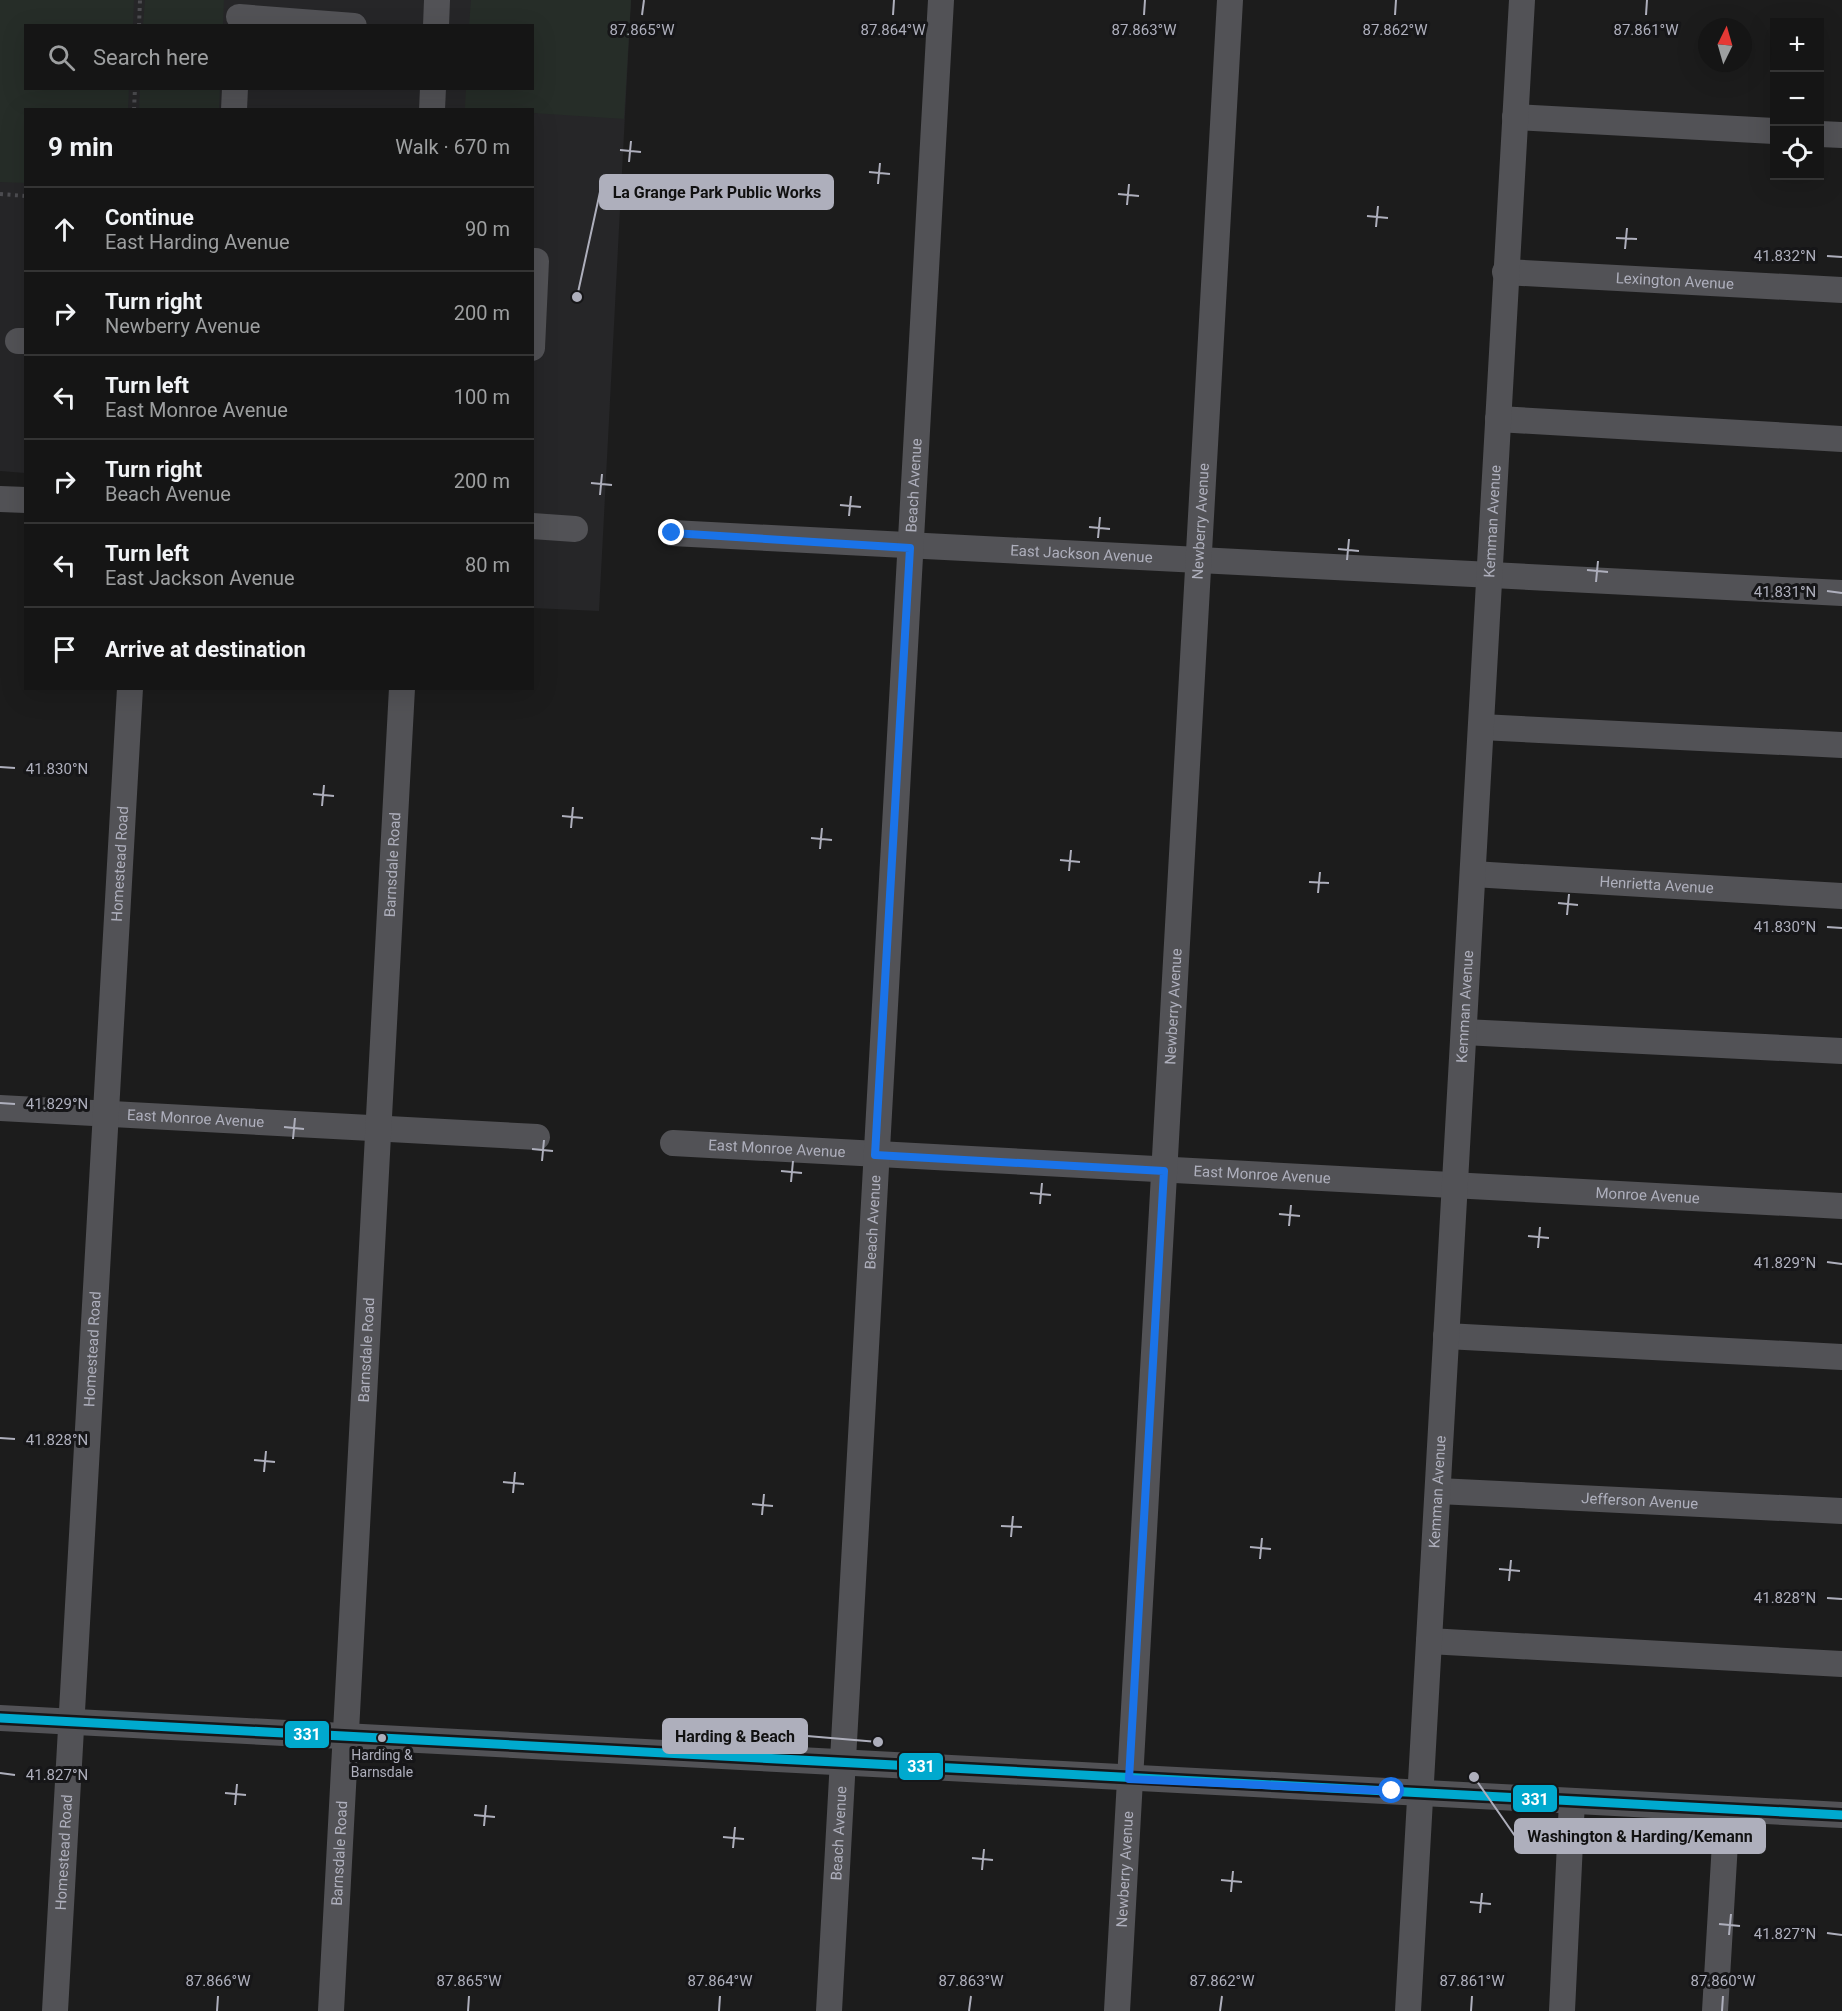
<!DOCTYPE html>
<html lang="en">
<head>
<meta charset="utf-8">
<style>
  :root { --surface:#151515; --page:#1e1e1e; --text:#f1f3f6; --muted:#9d9fa0; --line:#343434 }
  body { margin:0; font-family:Roboto,sans-serif; background:var(--page); color:var(--text) }
  .controls { position:absolute; right:18px; top:18px; display:grid; overflow:hidden; border-radius:0px; box-shadow:0 6px 24px #0002 }
  .controls button { width:54px; height:54px; display:grid; place-items:center; padding:0; border:0; border-bottom:2px solid var(--line); background:var(--surface); color:var(--text); font:30px sans-serif }
  .compass { position:absolute; left:1698px; top:18px; width:54px; height:54px; border-radius:50%; background:var(--surface); box-shadow:0 6px 24px #0002; rotate:5deg }
  .stop { position:absolute; width:18px; height:18px; margin:-14px; border:4px solid #1a73e8; border-radius:50%; background:#fff }
  .stop.end { background:#1a73e8; border-color:#fff; box-shadow:0 2px 6px #0008 }
  .list { margin:0; padding:0; list-style:none }
  h2 { display:flex; justify-content:space-between; align-items:center; height:78px; margin:0; padding:0 24px; font-size:26px }
  h2 small { font-size:20px; font-weight:400; color:var(--muted) }
  .list li { display:grid; grid-template-columns:39px 1fr auto; gap:18px; align-items:center; box-sizing:border-box; height:84px; padding:0 24px; border-top:2px solid var(--line) }
  .list b { display:block; font-size:22px; white-space:nowrap }
  .list p { margin:0; font-size:20px; white-space:nowrap; color:var(--muted) }
  .list em { font-size:20px; font-style:normal; color:var(--muted) }
  .icon { flex:none; width:33px; height:33px; fill:none; stroke:currentColor; stroke-width:2; stroke-linecap:round; stroke-linejoin:round }
  .map { position:relative; flex:none; width:1842px; height:2011px; overflow:hidden }
  .search { position:absolute; background:var(--surface); box-shadow:0 6px 24px #0002; left:24px; top:24px; width:510px; height:66px; display:flex; align-items:center; gap:15px; box-sizing:border-box; padding:0 21px; border-radius:0px; color:var(--muted); font-size:22px }
  .panel { position:absolute; background:var(--surface); box-shadow:0 6px 24px #0002; left:24px; top:108px; width:510px; height:582px; border-radius:0px }
  .map>svg:first-child { display:block }
  .built { fill:#262628; fill-rule:evenodd }
  .green { fill:#262d28 }
  .lines { fill:none; stroke-linecap:round; stroke-linejoin:round }
  .path { stroke:#4d4d51; stroke-width:4; stroke-dasharray:3 4.5; stroke-linecap:butt }
  .minor { stroke:#525256; stroke-width:26 }
  .bus-1-casing { stroke:#161618; stroke-width:14 }
  .bus-1 { stroke:#00a9ce; stroke-width:9 }
  .route { stroke:#1a73e8; stroke-width:8 }
  .ticks { fill:none; stroke:#aeafbc; stroke-width:2 }
  .bus-dot { fill:#aeafbc; stroke:#161618; stroke-width:2 }
  .labels { text-anchor:middle; stroke-width:6; stroke-linejoin:round; paint-order:stroke }
  .bus-label { font-size:14px; fill:#aeafbc; stroke:#161618 }
  .street-label { font-size:15px; fill:#aeafbc; stroke:#161618 }
  .ticks-label { font-size:15px; text-anchor:middle; fill:#aeafbc; stroke:#161618; stroke-width:6; stroke-linejoin:round; paint-order:stroke }
  .leader { fill:none; stroke:#aeafbc; stroke-width:2 }
  .callout-dot { fill:#aeafbc; stroke:#161618; stroke-width:2 }
  .callout { fill:#aeafbc; stroke:#aeafbc; stroke-width:2 }
  .callout-label { font-size:16px; text-anchor:middle; font-weight:bold; fill:#111 }
  .line-badge { stroke:#161618; stroke-width:2 }
  .badge-label { font-size:16px; text-anchor:middle; font-weight:bold; fill:#fff }
</style>
</head>
<body>
<div class="map">
<svg width="1842" height="2011" viewBox="0 0 1842 2011">
  <rect width="100%" height="100%" fill="#1c1c1c"/>
  <path class="built" d="M 0,0 L 631,0 L 599,611 L 533,608 L 532,110 L 26,110 L 25,473 L 0,471 ZM 26,26 L 532,26 L 532,88 L 26,88 Z"/>
  <path class="green" d="M 0,0 L 134,0 L 133,25 L 26,26 L 26,88 L 129,89 L 128,109 L 26,110 L 25,183 L 0,182 Z
    M 145,0 L 224,0 L 223,25 L 143,25 Z
    M 471,0 L 631,0 L 624,119 L 533,113 L 532,110 L 465,108 L 466,89 L 532,88 L 532,26 L 469,25 Z
    M 140,89 L 220,89 L 219,109 L 139,109 Z"/>
  <g class="lines">
    <path class="path" d="M 139,26 L 140,0
      M 134,110 L 135,88
      M 0,194 L 26,196"/>
    <g class="minor">
      <path d="M 239,17 L 354,26"/>
      <path d="M 436,26 L 437,0"/>
      <path d="M 234,110 L 235,88"/>
      <path d="M 432,110 L 433,88"/>
      <path d="M 1515,117 L 1774,131"/>
      <path d="M 1820,134 L 1842,135"/>
      <path d="M 532,261 L 536,261 L 532,348"/>
      <path id="s1" d="M 1505,272 L 1842,290"/>
      <path d="M 18,341 L 26,341"/>
      <path d="M 1498,419 L 1842,439"/>
      <path d="M 0,499 L 26,500"/>
      <path d="M 532,526 L 575,529"/>
      <path id="s2" d="M 672,533 L 1842,593"/>
      <path d="M 1481,727 L 1842,745"/>
      <path id="s3" d="M 1473,874 L 1842,896"/>
      <path d="M 1464,1032 L 1842,1051"/>
      <path id="s4" d="M 0,1108 L 537,1137"/>
      <path id="s5" d="M 673,1143 L 1842,1206"/>
      <path d="M 1446,1336 L 1842,1357"/>
      <path id="s6" d="M 1438,1491 L 1842,1511"/>
      <path d="M 1429,1641 L 1842,1664"/>
      <path d="M 0,1718 L 1842,1815"/>
      <path id="s7" d="M 55,2011 L 130,688"/>
      <path id="s8" d="M 331,2011 L 402,688"/>
      <path id="s9" d="M 829,2011 L 941,0"/>
      <path id="s10" d="M 1117,2011 L 1230,0"/>
      <path id="s11" d="M 1408,2011 L 1522,0"/>
      <path d="M 1562,2011 L 1572,1801"/>
      <path d="M 1715,2011 L 1727,1809"/>
    </g>
    <defs>
      <path id="bus-1" d="M 0,1718 L 1842,1815"/>
    </defs>
    <use href="#bus-1" class="bus-1-casing"/>
    <use href="#bus-1" class="bus-1"/>
  </g>
  <g class="lines">
    <path class="route" d="M 672,533 L 910,548 L 875,1155 L 1164,1171 L 1129,1779 L 1392,1791"/>
  </g>
  <path class="ticks" d="M 642,15 L 644,0M 893,15 L 894,0M 1144,15 L 1145,0M 1395,15 L 1396,0M 1646,15 L 1647,0M 620,150 L 641,152M 629,162 L 631,141M 869,172 L 890,174M 878,184 L 880,163M 1118,194 L 1139,196M 1127,205 L 1129,184M 1367,216 L 1388,218M 1376,227 L 1378,206M 1616,238 L 1637,239M 1625,249 L 1627,228M 1827,256 L 1842,257M 591,483 L 612,485M 600,495 L 602,474M 840,505 L 861,507M 849,516 L 851,496M 1089,527 L 1110,529M 1098,538 L 1100,517M 1338,549 L 1359,551M 1347,560 L 1349,539M 1587,570 L 1608,572M 1596,582 L 1598,561M 1827,591 L 1842,593M 0,767 L 15,768M 313,794 L 334,796M 322,806 L 324,785M 562,816 L 583,818M 571,828 L 573,807M 811,838 L 832,840M 820,849 L 822,828M 1060,860 L 1080,862M 1069,871 L 1071,850M 1309,882 L 1329,883M 1318,893 L 1320,872M 1558,903 L 1578,905M 1567,915 L 1569,894M 1827,927 L 1842,928M 0,1103 L 15,1104M 284,1127 L 304,1129M 293,1139 L 295,1118M 532,1149 L 553,1151M 542,1161 L 544,1140M 781,1171 L 802,1173M 791,1182 L 793,1161M 1030,1193 L 1051,1195M 1040,1204 L 1042,1183M 1279,1214 L 1300,1216M 1289,1226 L 1291,1205M 1528,1236 L 1549,1238M 1538,1248 L 1540,1227M 1827,1262 L 1842,1264M 0,1438 L 15,1439M 254,1460 L 275,1462M 264,1472 L 266,1451M 503,1482 L 524,1484M 513,1493 L 515,1472M 752,1504 L 773,1506M 762,1515 L 764,1494M 1001,1526 L 1022,1527M 1011,1537 L 1013,1516M 1250,1547 L 1271,1549M 1260,1559 L 1262,1538M 1499,1569 L 1520,1571M 1509,1581 L 1511,1560M 1827,1598 L 1842,1599M 0,1773 L 15,1775M 225,1793 L 246,1795M 235,1805 L 237,1784M 474,1815 L 495,1817M 484,1826 L 486,1805M 723,1837 L 744,1839M 733,1848 L 735,1827M 972,1858 L 993,1860M 982,1870 L 984,1849M 1221,1880 L 1242,1882M 1231,1892 L 1233,1871M 1470,1902 L 1491,1904M 1480,1913 L 1482,1893M 1719,1924 L 1740,1926M 1827,1933 L 1842,1935M 1729,1935 L 1731,1914M 217,2011 L 218,1996M 468,2011 L 469,1996M 719,2011 L 720,1996M 969,2011 L 971,1996M 1220,2011 L 1222,1996M 1471,2011 L 1472,1996M 1722,2011 L 1723,1996"/>
  <circle class="bus-dot" cx="382" cy="1738" r="5"/>
  <g class="labels">
    <g class="bus-label">
      <text x="382" y="1760">Harding &amp;<tspan x="382" dy="17">Barnsdale</tspan></text>
    </g>
    <g class="street-label">
      <text dy="5" stroke="none"><textPath href="#s1" startOffset="170">Lexington Avenue</textPath></text>
      <text dy="5" stroke="none"><textPath href="#s9" startOffset="1528">Beach Avenue</textPath></text>
      <text dy="5" stroke="none"><textPath href="#s10" startOffset="1492">Newberry Avenue</textPath></text>
      <text dy="5" stroke="none"><textPath href="#s11" startOffset="1492">Kemman Avenue</textPath></text>
      <text dy="5" stroke="none"><textPath href="#s2" startOffset="410">East Jackson Avenue</textPath></text>
      <text dy="5" stroke="none"><textPath href="#s8" startOffset="1148">Barnsdale Road</textPath></text>
      <text dy="5" stroke="none"><textPath href="#s7" startOffset="1149">Homestead Road</textPath></text>
      <text dy="5" stroke="none"><textPath href="#s3" startOffset="184">Henrietta Avenue</textPath></text>
      <text dy="5" stroke="none"><textPath href="#s10" startOffset="1006">Newberry Avenue</textPath></text>
      <text dy="5" stroke="none"><textPath href="#s11" startOffset="1006">Kemman Avenue</textPath></text>
      <text dy="5" stroke="none"><textPath href="#s4" startOffset="196">East Monroe Avenue</textPath></text>
      <text dy="5" stroke="none"><textPath href="#s5" startOffset="104">East Monroe Avenue</textPath></text>
      <text dy="5" stroke="none"><textPath href="#s5" startOffset="590">East Monroe Avenue</textPath></text>
      <text dy="5" stroke="none"><textPath href="#s5" startOffset="976">Monroe Avenue</textPath></text>
      <text dy="5" stroke="none"><textPath href="#s9" startOffset="790">Beach Avenue</textPath></text>
      <text dy="5" stroke="none"><textPath href="#s7" startOffset="663">Homestead Road</textPath></text>
      <text dy="5" stroke="none"><textPath href="#s8" startOffset="662">Barnsdale Road</textPath></text>
      <text dy="5" stroke="none"><textPath href="#s11" startOffset="520">Kemman Avenue</textPath></text>
      <text dy="5" stroke="none"><textPath href="#s6" startOffset="202">Jefferson Avenue</textPath></text>
      <text dy="5" stroke="none"><textPath href="#s9" startOffset="178">Beach Avenue</textPath></text>
      <text dy="5" stroke="none"><textPath href="#s7" startOffset="159">Homestead Road</textPath></text>
      <text dy="5" stroke="none"><textPath href="#s8" startOffset="158">Barnsdale Road</textPath></text>
      <text dy="5" stroke="none"><textPath href="#s10" startOffset="142">Newberry Avenue</textPath></text>
    </g>
  </g>
  <g class="ticks-label">
    <text x="642" y="35">87.865°W</text>
    <text x="893" y="35">87.864°W</text>
    <text x="1144" y="35">87.863°W</text>
    <text x="1395" y="35">87.862°W</text>
    <text x="1646" y="35">87.861°W</text>
    <text x="1785" y="261">41.832°N</text>
    <text x="1785" y="597">41.831°N</text>
    <text x="57" y="774">41.830°N</text>
    <text x="1785" y="932">41.830°N</text>
    <text x="57" y="1109">41.829°N</text>
    <text x="1785" y="1268">41.829°N</text>
    <text x="57" y="1445">41.828°N</text>
    <text x="1785" y="1603">41.828°N</text>
    <text x="57" y="1780">41.827°N</text>
    <text x="1785" y="1939">41.827°N</text>
    <text x="218" y="1986">87.866°W</text>
    <text x="469" y="1986">87.865°W</text>
    <text x="720" y="1986">87.864°W</text>
    <text x="971" y="1986">87.863°W</text>
    <text x="1222" y="1986">87.862°W</text>
    <text x="1472" y="1986">87.861°W</text>
    <text x="1723" y="1986">87.860°W</text>
  </g>
  <path class="leader" d="M577 297L600 192M878 1742L807 1736M1474 1777L1515 1836"/>
  <g class="callout-dot">
    <circle cx="577" cy="297" r="6"/>
    <circle cx="878" cy="1742" r="6"/>
    <circle cx="1474" cy="1777" r="6"/>
  </g>
  <g class="callout">
    <rect x="600" y="175" width="233" height="34" rx="6"/>
    <rect x="663" y="1719" width="144" height="34" rx="6"/>
    <rect x="1515" y="1819" width="250" height="34" rx="6"/>
  </g>
  <g class="callout-label">
    <text x="717" y="198">La Grange Park Public Works</text>
    <text x="735" y="1742">Harding &amp; Beach</text>
    <text x="1640" y="1842">Washington &amp; Harding/Kemann</text>
  </g>
  <g class="line-badge">
    <rect x="284" y="1720" width="46" height="29" rx="6" fill="#00a9ce"/>
    <rect x="898" y="1752" width="46" height="29" rx="6" fill="#00a9ce"/>
    <rect x="1512" y="1784" width="46" height="29" rx="6" fill="#00a9ce"/>
  </g>
  <g class="badge-label">
    <text x="307" y="1740">331</text>
    <text x="921" y="1772">331</text>
    <text x="1535" y="1805">331</text>
  </g>
</svg>
<div class="controls">
<button>+</button>
<button>−</button>
<button><svg class="icon" aria-label="locate" viewBox="0 0 24 24"><circle cx="12" cy="12" r="6"/><path d="M12 2v4M12 18v4M2 12h4M18 12h4"/></svg></button>
</div>
<svg class="compass" viewBox="-18 -18 36 36"><path d="M0-13l5 13h-10z" fill="#e53935"/><path d="M0 13l5-13h-10z" fill="#9d9fa0"/></svg>
<div class="stop" style="left:1392px;top:1791px"></div>
<div class="stop end" style="left:672px;top:533px"></div>
<div class="search"><svg class="icon" aria-label="search" viewBox="0 0 24 24"><circle cx="10" cy="10" r="6"/><path d="M15 15l6 6"/></svg>Search here</div>
<section class="panel">
<h2>9 min<small>Walk · 670 m</small></h2>
<ul class="list">
<li><svg class="icon" aria-label="ahead" viewBox="0 0 24 24"><path d="M12 20V5M6 11l6-6 6 6"/></svg><div><b>Continue</b><p>East Harding Avenue</p></div><em>90 m</em></li>
<li><svg class="icon" aria-label="right" viewBox="0 0 24 24"><path d="M7 20v-9h11M14 6l5 5-5 5"/></svg><div><b>Turn right</b><p>Newberry Avenue</p></div><em>200 m</em></li>
<li><svg class="icon" aria-label="left" viewBox="0 0 24 24"><path d="M17 20v-9H6M10 6l-5 5 5 5"/></svg><div><b>Turn left</b><p>East Monroe Avenue</p></div><em>100 m</em></li>
<li><svg class="icon" aria-label="right" viewBox="0 0 24 24"><path d="M7 20v-9h11M14 6l5 5-5 5"/></svg><div><b>Turn right</b><p>Beach Avenue</p></div><em>200 m</em></li>
<li><svg class="icon" aria-label="left" viewBox="0 0 24 24"><path d="M17 20v-9H6M10 6l-5 5 5 5"/></svg><div><b>Turn left</b><p>East Jackson Avenue</p></div><em>80 m</em></li>
<li><svg class="icon" aria-label="arrive" viewBox="0 0 24 24"><path d="M6 21V4h12l-3 4 3 4H6"/></svg><div><b>Arrive at destination</b></div></li>
</ul>
</section>
</div>
</body>
</html>
